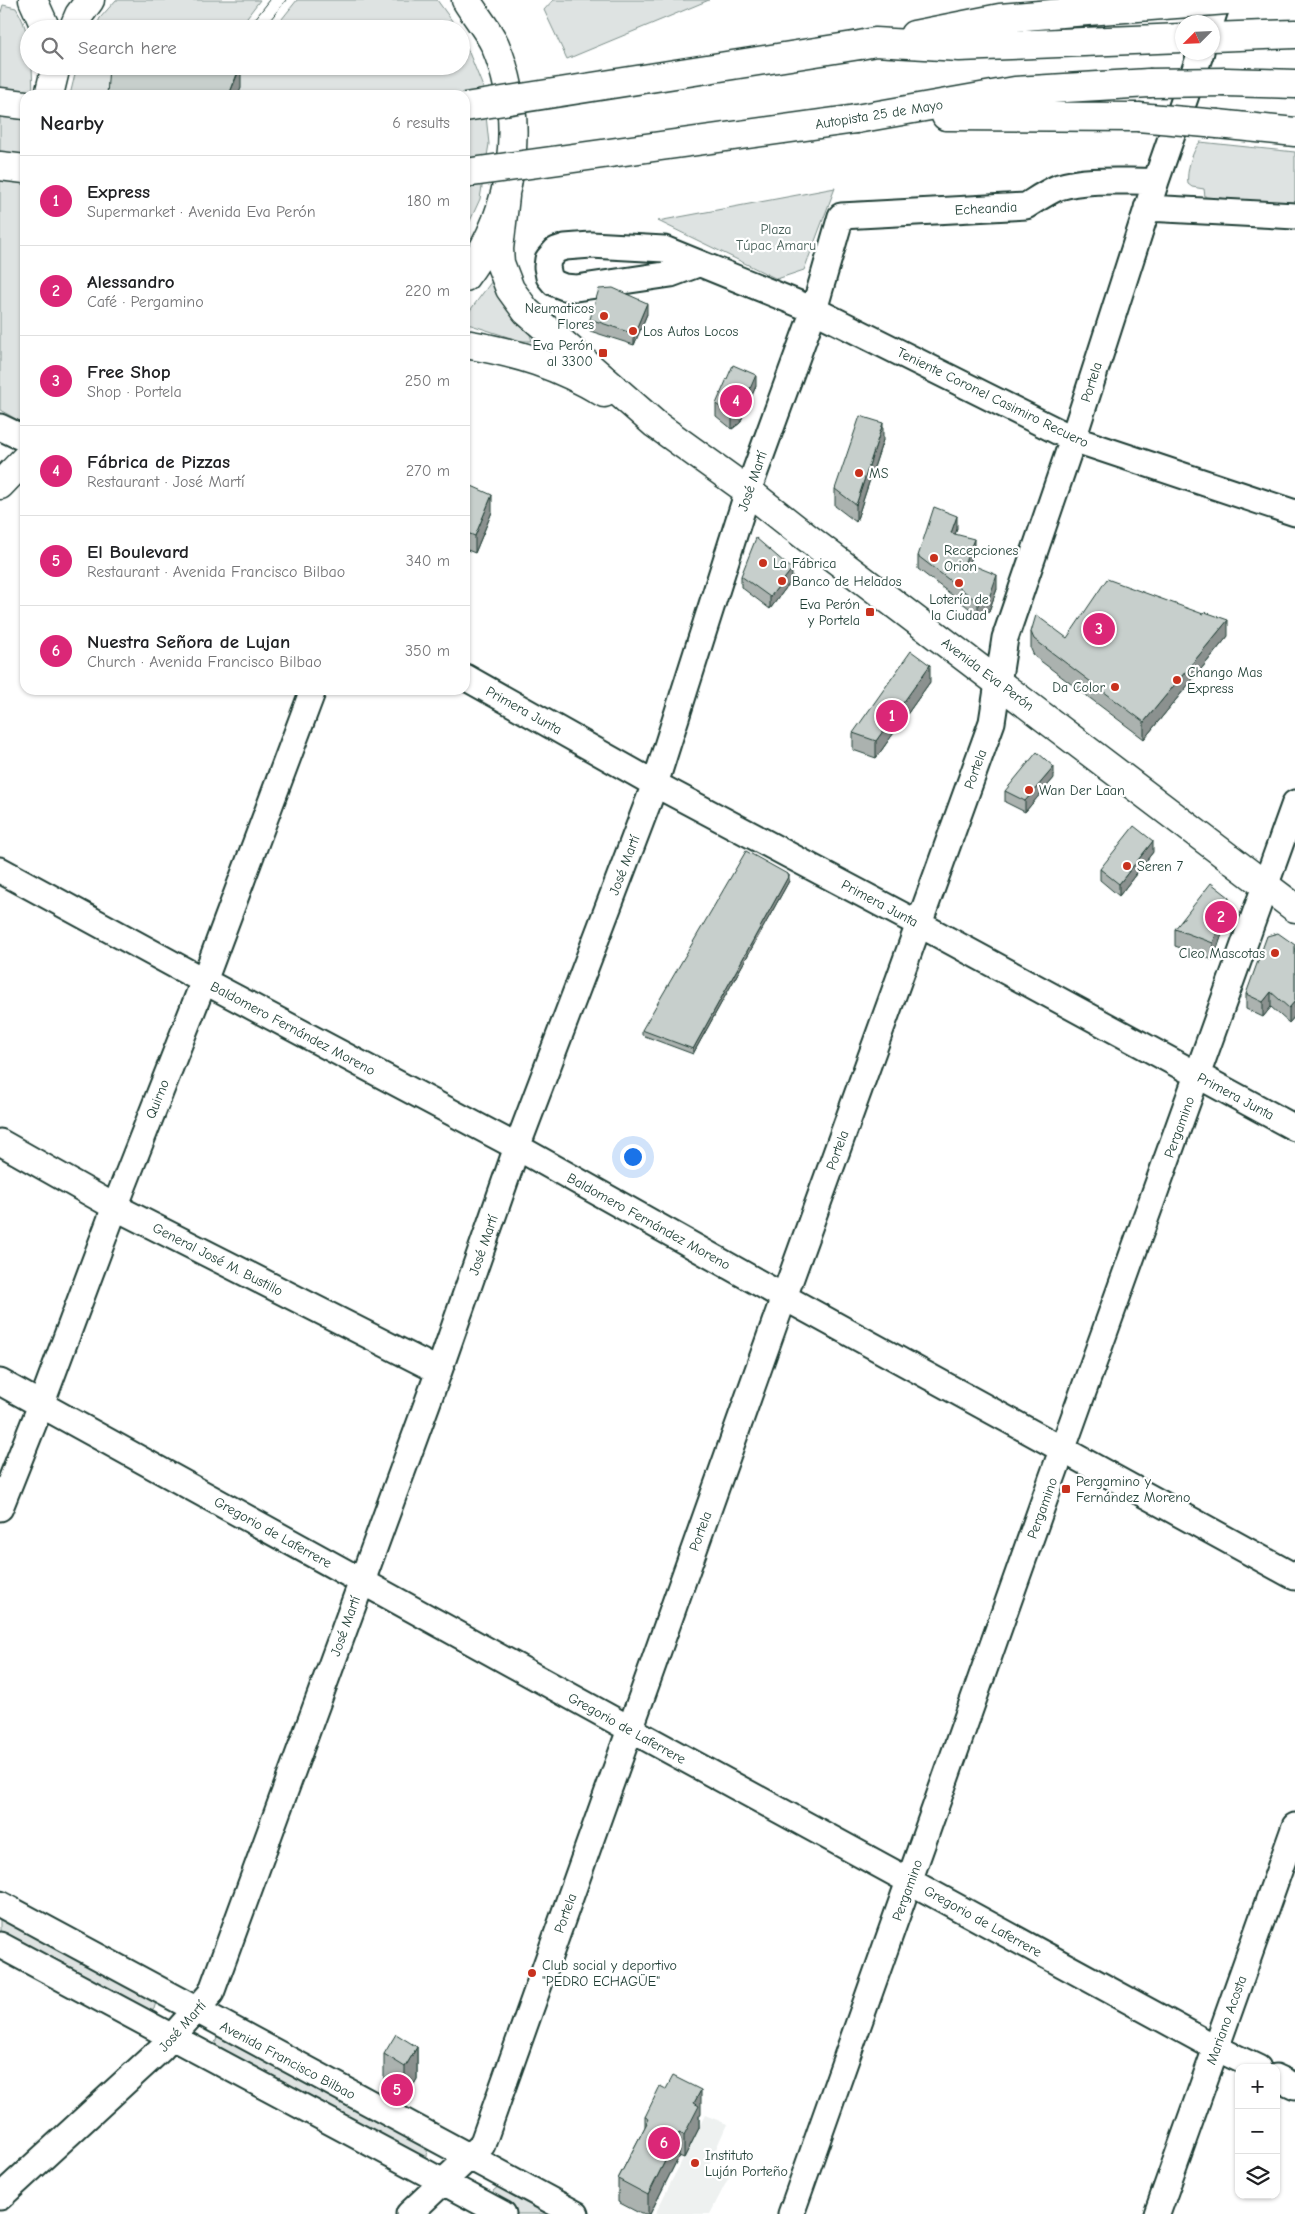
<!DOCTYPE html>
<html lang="en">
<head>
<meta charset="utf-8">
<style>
  :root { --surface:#fff; --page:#f6f6f6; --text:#202124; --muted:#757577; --line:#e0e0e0; --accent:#db2777 }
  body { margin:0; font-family:"Comic Neue",sans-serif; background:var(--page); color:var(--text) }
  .controls { position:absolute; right:15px; bottom:15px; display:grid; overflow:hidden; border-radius:10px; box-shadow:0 1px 4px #0004 }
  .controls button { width:45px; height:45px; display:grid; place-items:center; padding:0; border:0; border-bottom:1px solid var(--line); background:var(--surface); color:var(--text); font:25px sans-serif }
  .compass { position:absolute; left:1175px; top:15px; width:45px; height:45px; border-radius:50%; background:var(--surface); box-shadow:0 1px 4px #0004; rotate:246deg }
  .you { position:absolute; left:632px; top:1156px; width:18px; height:18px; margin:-12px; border:4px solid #fff; border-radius:50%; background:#1a73e8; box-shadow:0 0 0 8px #1a73e833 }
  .badge { display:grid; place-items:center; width:32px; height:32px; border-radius:50%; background:var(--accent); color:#fff; font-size:16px; font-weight:700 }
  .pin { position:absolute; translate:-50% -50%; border:2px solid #fff; box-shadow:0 1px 5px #0006 }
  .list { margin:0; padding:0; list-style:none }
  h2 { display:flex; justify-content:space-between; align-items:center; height:65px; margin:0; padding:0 20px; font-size:21px }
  h2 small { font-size:16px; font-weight:400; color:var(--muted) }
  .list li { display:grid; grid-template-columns:32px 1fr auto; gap:15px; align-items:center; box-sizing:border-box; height:90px; padding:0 20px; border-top:1px solid var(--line) }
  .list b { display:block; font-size:19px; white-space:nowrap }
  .list p { margin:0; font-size:16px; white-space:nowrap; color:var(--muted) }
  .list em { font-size:16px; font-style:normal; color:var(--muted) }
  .icon { flex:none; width:28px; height:28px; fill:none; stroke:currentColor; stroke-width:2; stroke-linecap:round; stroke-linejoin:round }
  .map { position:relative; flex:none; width:1295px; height:2214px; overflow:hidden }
  .search { position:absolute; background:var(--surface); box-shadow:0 1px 4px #0004; left:20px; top:20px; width:450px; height:55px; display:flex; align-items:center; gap:12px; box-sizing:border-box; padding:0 18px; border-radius:28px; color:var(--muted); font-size:19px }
  .panel { position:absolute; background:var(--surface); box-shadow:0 1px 4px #0004; left:20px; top:90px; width:450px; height:605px; border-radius:15px }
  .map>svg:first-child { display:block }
  .built { fill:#eef1f0 }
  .green { fill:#dee3e2; stroke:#7e908b }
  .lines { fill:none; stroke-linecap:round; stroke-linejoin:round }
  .minor-casing { stroke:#1f3d34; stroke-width:29 }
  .major-casing { stroke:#1f3d34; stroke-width:31 }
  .highway-casing { stroke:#1f3d34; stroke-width:31 }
  .minor { stroke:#fff; stroke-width:25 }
  .major { stroke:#fff; stroke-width:28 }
  .highway { stroke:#fff; stroke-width:28 }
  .tram { stroke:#1f3d34; stroke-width:1 }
  .highway-bridge-casing { stroke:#1f3d34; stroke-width:31; stroke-linecap:butt }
  .highway-bridge { stroke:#fff; stroke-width:28 }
  .wall { fill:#abb2af; stroke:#1f3d34 }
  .shaded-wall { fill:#8b918f; stroke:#1f3d34 }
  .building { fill:#c7cfcc; stroke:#1f3d34 }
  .poi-dot { fill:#c8321e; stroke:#fff; stroke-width:2 }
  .labels { text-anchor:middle; stroke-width:4.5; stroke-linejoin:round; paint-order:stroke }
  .street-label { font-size:14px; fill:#1f3d34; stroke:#fff }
  .park-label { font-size:14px; fill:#455e57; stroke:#fff }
  .poi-label { font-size:14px; fill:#1f3d34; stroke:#fff; text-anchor:start }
</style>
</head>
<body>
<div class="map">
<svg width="1295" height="2214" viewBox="0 0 1295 2214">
  <rect width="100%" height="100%" fill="#fff"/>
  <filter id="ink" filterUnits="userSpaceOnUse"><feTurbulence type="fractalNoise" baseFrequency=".02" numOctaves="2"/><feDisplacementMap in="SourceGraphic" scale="10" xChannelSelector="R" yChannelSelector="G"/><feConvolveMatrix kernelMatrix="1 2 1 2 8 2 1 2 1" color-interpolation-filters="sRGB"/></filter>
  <g filter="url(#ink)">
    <path class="built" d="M 705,2115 L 727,2124 L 707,2169 L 729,2177 L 710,2214 L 655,2214 Z"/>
    <path class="green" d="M 116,0 L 260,0 L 238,29 L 95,29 L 100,18 Z
      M 297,0 L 437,0 L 458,29 L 274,29 Z
      M 553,0 L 709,0 L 567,59 L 544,10 Z
      M 3,5 L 16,8 C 28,27 29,44 29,66 L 32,66 L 33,95 L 25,95 L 25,424 L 0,410 L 0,15 Z
      M 461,33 L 483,87 L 489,144 L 480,199 L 465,232 L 465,95 L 238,95 L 241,88 L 233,85 L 246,66 L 461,66 Z
      M 77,66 L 209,66 L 108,95 L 70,95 Z
      M 1200,142 L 1295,152 L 1295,204 L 1205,197 L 1204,189 L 1192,187 L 1188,184 C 1186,172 1192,151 1200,142 Z
      M 835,188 L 804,270 L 777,279 L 658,221 Z
      M 492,281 L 528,328 L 532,341 L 520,341 L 465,323 L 465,317 Z
      M 0,1914 L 156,2002 L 154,2009 L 149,2013 L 0,1936 Z
      M 222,2035 L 426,2144 C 428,2149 428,2153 424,2158 L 214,2046 L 217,2037 Z
      M 500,2185 L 558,2214 L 518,2214 L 495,2202 L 493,2191 Z"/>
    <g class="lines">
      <defs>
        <path id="minor" d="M 1211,22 L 1218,0
          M 1147,208 L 1295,216
          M 698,264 L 671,274 L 576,288 L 564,287 L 554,283 L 549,277 L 547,267 L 548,259 L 556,250 L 565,247 L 591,245 L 664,249 L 814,310 L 1073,439 L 1295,513
          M 0,427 L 25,439
          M 465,677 L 655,784 L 919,924 L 1295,1128
          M 0,870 L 204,981 L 517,1147 L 784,1297 L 1295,1577
          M 0,1142 L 115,1207 L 439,1371
          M 0,1382 L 630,1729 L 1216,2048 L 1258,2068
          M 0,1508 L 41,1405 L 115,1207 L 204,981 L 313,690
          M 0,1904 L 576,2214
          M 0,1945 L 503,2214
          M 1276,2077 L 1295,2086
          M 0,2197 L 161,2049 L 211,1993 L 439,1371 L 517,1147 L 655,784 L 748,491 L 814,310 L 841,216 L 1026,206 C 1037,199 1047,192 1059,187 C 1087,178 1127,182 1156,181
          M 409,2214 L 482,2145 L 784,1297 L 992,722 L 1005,638 L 1073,439 L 1156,181 L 1201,52
          M 791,2214 L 1051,1481 L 1295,803
          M 1157,2214 L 1295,1826"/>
        <path id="major" d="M 33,0 L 46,29
          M 73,29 L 79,15 L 90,0
          M 49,95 L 56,66
          M 505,196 L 499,249 L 500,263 L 510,289 L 526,311 L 655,424 L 748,491 L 805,536 L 1295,908
          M 465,277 C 514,213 527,120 495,45 C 488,30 475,15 466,0
          M 465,344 C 518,353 557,365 604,393
          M 0,485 L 25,459"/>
        <path id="highway" d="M 914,35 L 1000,18 L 1163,5
          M 1212,37 L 1295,34
          M 860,45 L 875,42 L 959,47 L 1182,38
          M 1226,82 L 1295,84
          M 0,102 L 25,105
          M 946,116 L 1138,117
          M 856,119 L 1015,91 L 1149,83
          M 1218,124 L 1295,132
          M 0,166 L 25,169"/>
      </defs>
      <use href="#minor" class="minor-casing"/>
      <use href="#major" class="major-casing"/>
      <use href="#highway" class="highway-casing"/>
      <use href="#minor" class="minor"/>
      <use href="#major" class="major"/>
      <use href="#highway" class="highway"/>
      <path class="tram" d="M 247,29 L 270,0
        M 263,29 L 286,0"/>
      <defs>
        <path id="highway-bridge" d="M 1163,5 L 1227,0
          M 1149,83 L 1226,82
          M 465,107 L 860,45
          M 1138,117 L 1218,124
          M 465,173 L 856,119"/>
      </defs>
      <use href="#highway-bridge" class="highway-bridge-casing"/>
      <use href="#highway-bridge" class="highway-bridge"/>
    </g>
    <path class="wall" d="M 647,314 L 634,345 L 590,331 L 590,319 Z
      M 756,386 L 740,423 L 732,429 L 716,416 L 716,404 Z
      M 883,440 L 856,522 L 835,506 L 835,489 Z
      M 465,483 L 492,512 L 475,553 L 465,549 Z
      M 957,529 L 955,534 L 974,552 L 969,564 L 997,589 L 989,611 L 978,615 L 918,569 L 918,556 Z
      M 741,576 L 792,580 L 770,609 L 741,587 Z
      M 1031,632 L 1067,638 L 1228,636 L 1144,739 L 1034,656 L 1031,649 Z
      M 930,682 L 876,758 L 853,750 L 853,733 Z
      M 1054,778 L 1025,812 L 1005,802 L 1005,791 Z
      M 1153,852 L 1119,896 L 1100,880 L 1100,869 Z
      M 789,881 L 693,1054 L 642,1035 L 642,1030 Z
      M 1229,914 L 1213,960 L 1175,946 L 1175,929 Z
      M 1295,945 L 1295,1016 L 1289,1023 L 1271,1007 L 1263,1017 L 1246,1009 L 1246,994 Z
      M 417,2047 L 417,2079 L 405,2100 L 384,2087 L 384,2054 Z
      M 666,2089 L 701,2113 L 699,2116 L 699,2128 L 684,2158 L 679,2156 L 650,2214 L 641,2214 L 618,2202 L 618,2179 L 645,2127 L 645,2117 Z"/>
    <path class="shaded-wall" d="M 241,66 L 241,88 L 238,95 L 229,95 Z
      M 647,303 L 647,314 L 634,345 L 634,334 Z
      M 756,375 L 756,386 L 740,423 L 732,429 L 732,417 Z
      M 883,423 L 883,440 L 856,522 L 856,505 Z
      M 492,495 L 492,512 L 475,553 L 475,536 Z
      M 957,516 L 957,529 L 951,546 L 951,533 Z
      M 974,539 L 974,552 L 965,575 L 965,562 Z
      M 792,569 L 792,580 L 770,609 L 770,597 Z
      M 997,575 L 997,589 L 989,611 L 978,615 L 978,602 Z
      M 1228,620 L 1228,636 L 1144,739 L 1144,722 Z
      M 930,665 L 930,682 L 876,758 L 876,741 Z
      M 1054,767 L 1054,778 L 1025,812 L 1025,801 Z
      M 1153,841 L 1153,852 L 1119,896 L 1119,884 Z
      M 789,875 L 789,881 L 693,1054 L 693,1049 Z
      M 1229,897 L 1229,914 L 1213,960 L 1213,943 Z
      M 1271,992 L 1271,1007 L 1263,1017 L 1263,1002 Z
      M 1295,1001 L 1295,1016 L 1289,1023 L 1289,1008 Z
      M 417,2047 L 417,2079 L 405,2100 L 405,2067 Z
      M 701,2090 L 701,2113 L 699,2116 L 699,2128 L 684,2158 L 684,2135 L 694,2103 Z
      M 679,2133 L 679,2156 L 650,2214 L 648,2214 L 648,2195 Z"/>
    <path class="building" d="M 109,66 L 240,66 L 229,95 L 107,95 Z
      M 613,288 L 647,303 L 634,334 L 590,319 L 599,289 Z
      M 733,365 L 756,375 L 740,412 L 732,417 L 716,404 Z
      M 860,416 L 883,423 L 856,505 L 835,489 Z
      M 465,483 L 492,495 L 475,536 L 465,532 Z
      M 934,507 L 957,516 L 951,533 L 974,539 L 965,562 L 997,575 L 989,598 L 978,602 L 918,556 Z
      M 756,538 L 792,569 L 770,597 L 741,576 Z
      M 1107,579 L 1203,614 L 1205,612 L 1228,620 L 1144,722 L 1034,639 L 1031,632 L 1036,615 L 1067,638 Z
      M 911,651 L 930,665 L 876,741 L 853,733 Z
      M 1037,752 L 1054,767 L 1025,801 L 1005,791 Z
      M 1134,826 L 1153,841 L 1119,884 L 1100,869 Z
      M 746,851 L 789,875 L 693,1049 L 642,1030 Z
      M 1211,883 L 1229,897 L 1213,943 L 1175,929 Z
      M 1278,933 L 1295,945 L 1295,1001 L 1289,1008 L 1271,992 L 1263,1002 L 1246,994 L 1267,936 Z
      M 396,2034 L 417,2047 L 405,2067 L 384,2054 Z
      M 673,2076 L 701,2090 L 694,2103 L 699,2106 L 684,2135 L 679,2133 L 648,2195 L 618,2179 L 649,2119 L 645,2117 L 660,2086 L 666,2089 Z"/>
  </g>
  <g class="poi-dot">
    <circle cx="604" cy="316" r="5"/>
    <circle cx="633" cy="331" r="5"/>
    <rect x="598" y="348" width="10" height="10" rx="2.5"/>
    <circle cx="859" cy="473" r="5"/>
    <circle cx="934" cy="558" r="5"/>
    <circle cx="763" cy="563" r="5"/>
    <circle cx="782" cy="581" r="5"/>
    <circle cx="959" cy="583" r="5"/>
    <rect x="865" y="607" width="10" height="10" rx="2.5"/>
    <circle cx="1177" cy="680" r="5"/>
    <circle cx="1115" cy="687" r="5"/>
    <circle cx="1029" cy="790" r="5"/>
    <circle cx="1127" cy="866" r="5"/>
    <circle cx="1275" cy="953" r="5"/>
    <rect x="1061" y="1484" width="10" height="10" rx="2.5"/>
    <circle cx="532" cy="1973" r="5"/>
    <circle cx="695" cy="2163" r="5"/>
  </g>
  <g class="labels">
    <g class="street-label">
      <text transform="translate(879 114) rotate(-9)" y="5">Autopista 25 de Mayo</text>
      <text transform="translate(986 208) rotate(-3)" y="5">Echeandia</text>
      <text transform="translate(1091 382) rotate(-72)" y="5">Portela</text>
      <text transform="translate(993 397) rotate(26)" y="5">Teniente Coronel Casimiro Recuero</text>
      <text transform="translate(752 481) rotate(-71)" y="5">José Martí</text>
      <text transform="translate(988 674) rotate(37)" y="5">Avenida Eva Perón</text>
      <text transform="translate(524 710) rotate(29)" y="5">Primera Junta</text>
      <text transform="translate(975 769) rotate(-70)" y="5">Portela</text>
      <text transform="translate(624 865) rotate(-69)" y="5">José Martí</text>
      <text transform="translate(880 903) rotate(28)" y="5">Primera Junta</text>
      <text transform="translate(293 1028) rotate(28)" y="5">Baldomero Fernández Moreno</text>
      <text transform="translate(1236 1096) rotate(28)" y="5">Primera Junta</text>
      <text transform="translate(157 1099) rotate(-68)" y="5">Quirno</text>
      <text transform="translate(1179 1127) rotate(-70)" y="5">Pergamino</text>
      <text transform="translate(837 1150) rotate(-70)" y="5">Portela</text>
      <text transform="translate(649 1221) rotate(29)" y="5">Baldomero Fernández Moreno</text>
      <text transform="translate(483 1245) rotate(-71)" y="5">José Martí</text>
      <text transform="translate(218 1259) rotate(27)" y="5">General José M. Bustillo</text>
      <text transform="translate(1042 1508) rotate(-70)" y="5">Pergamino</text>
      <text transform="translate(700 1531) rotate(-70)" y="5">Portela</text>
      <text transform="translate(273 1532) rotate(29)" y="5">Gregorio de Laferrere</text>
      <text transform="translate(345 1626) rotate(-70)" y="5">José Martí</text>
      <text transform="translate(627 1728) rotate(29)" y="5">Gregorio de Laferrere</text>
      <text transform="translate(907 1890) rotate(-70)" y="5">Pergamino</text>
      <text transform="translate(565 1913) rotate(-70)" y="5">Portela</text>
      <text transform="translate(983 1921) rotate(29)" y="5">Gregorio de Laferrere</text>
      <text transform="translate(1226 2020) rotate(-70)" y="5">Mariano Acosta</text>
      <text transform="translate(182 2026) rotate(-48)" y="5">José Martí</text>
      <text transform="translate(288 2060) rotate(28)" y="5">Avenida Francisco Bilbao</text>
    </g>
    <g class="park-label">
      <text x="776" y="234">Plaza<tspan x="776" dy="16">Túpac Amaru</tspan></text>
    </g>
    <g class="poi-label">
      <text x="594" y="313" text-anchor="end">Neumaticos<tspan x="594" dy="16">Flores</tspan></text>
      <text x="643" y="336">Los Autos Locos</text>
      <text x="593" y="350" text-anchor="end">Eva Perón<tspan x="593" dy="16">al 3300</tspan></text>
      <text x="869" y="478">MS</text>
      <text x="944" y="555">Recepciones<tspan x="944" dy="16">Orion</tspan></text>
      <text x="773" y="568">La Fábrica</text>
      <text x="792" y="586">Banco de Helados</text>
      <text x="959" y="604" text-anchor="middle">Lotería de<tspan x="959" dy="16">la Ciudad</tspan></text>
      <text x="860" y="609" text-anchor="end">Eva Perón<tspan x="860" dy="16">y Portela</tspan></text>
      <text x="1187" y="677">Chango Mas<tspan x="1187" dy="16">Express</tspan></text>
      <text x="1105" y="692" text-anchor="end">Da Color</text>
      <text x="1039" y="795">Wan Der Laan</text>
      <text x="1137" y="871">Seren 7</text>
      <text x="1265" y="958" text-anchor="end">Cleo Mascotas</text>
      <text x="1076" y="1486">Pergamino y<tspan x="1076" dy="16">Fernández Moreno</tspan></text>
      <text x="542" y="1970">Club social y deportivo<tspan x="542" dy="16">"PEDRO ECHAGÜE"</tspan></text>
      <text x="705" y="2160">Instituto<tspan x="705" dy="16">Luján Porteño</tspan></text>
    </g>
  </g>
</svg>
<div class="controls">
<button>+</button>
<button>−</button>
<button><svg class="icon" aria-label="layers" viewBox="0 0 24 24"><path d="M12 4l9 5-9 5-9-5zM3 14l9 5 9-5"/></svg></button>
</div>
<svg class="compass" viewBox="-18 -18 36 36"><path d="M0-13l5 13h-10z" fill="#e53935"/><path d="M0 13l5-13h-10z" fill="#757577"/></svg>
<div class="you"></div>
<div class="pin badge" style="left:892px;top:716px">1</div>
<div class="pin badge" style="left:1221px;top:917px">2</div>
<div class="pin badge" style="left:1099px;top:629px">3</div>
<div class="pin badge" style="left:736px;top:401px">4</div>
<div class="pin badge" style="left:397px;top:2090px">5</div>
<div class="pin badge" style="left:664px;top:2143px">6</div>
<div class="search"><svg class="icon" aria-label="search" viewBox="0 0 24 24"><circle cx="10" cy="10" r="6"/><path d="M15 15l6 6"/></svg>Search here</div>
<section class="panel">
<h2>Nearby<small>6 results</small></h2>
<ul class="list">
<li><span class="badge">1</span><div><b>Express</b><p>Supermarket · Avenida Eva Perón</p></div><em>180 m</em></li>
<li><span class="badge">2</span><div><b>Alessandro</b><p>Café · Pergamino</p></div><em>220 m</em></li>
<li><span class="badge">3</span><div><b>Free Shop</b><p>Shop · Portela</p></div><em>250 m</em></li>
<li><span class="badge">4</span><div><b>Fábrica de Pizzas</b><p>Restaurant · José Martí</p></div><em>270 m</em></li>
<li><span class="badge">5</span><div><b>El Boulevard</b><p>Restaurant · Avenida Francisco Bilbao</p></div><em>340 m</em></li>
<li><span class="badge">6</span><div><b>Nuestra Señora de Lujan</b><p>Church · Avenida Francisco Bilbao</p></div><em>350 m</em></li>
</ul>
</section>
</div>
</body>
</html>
